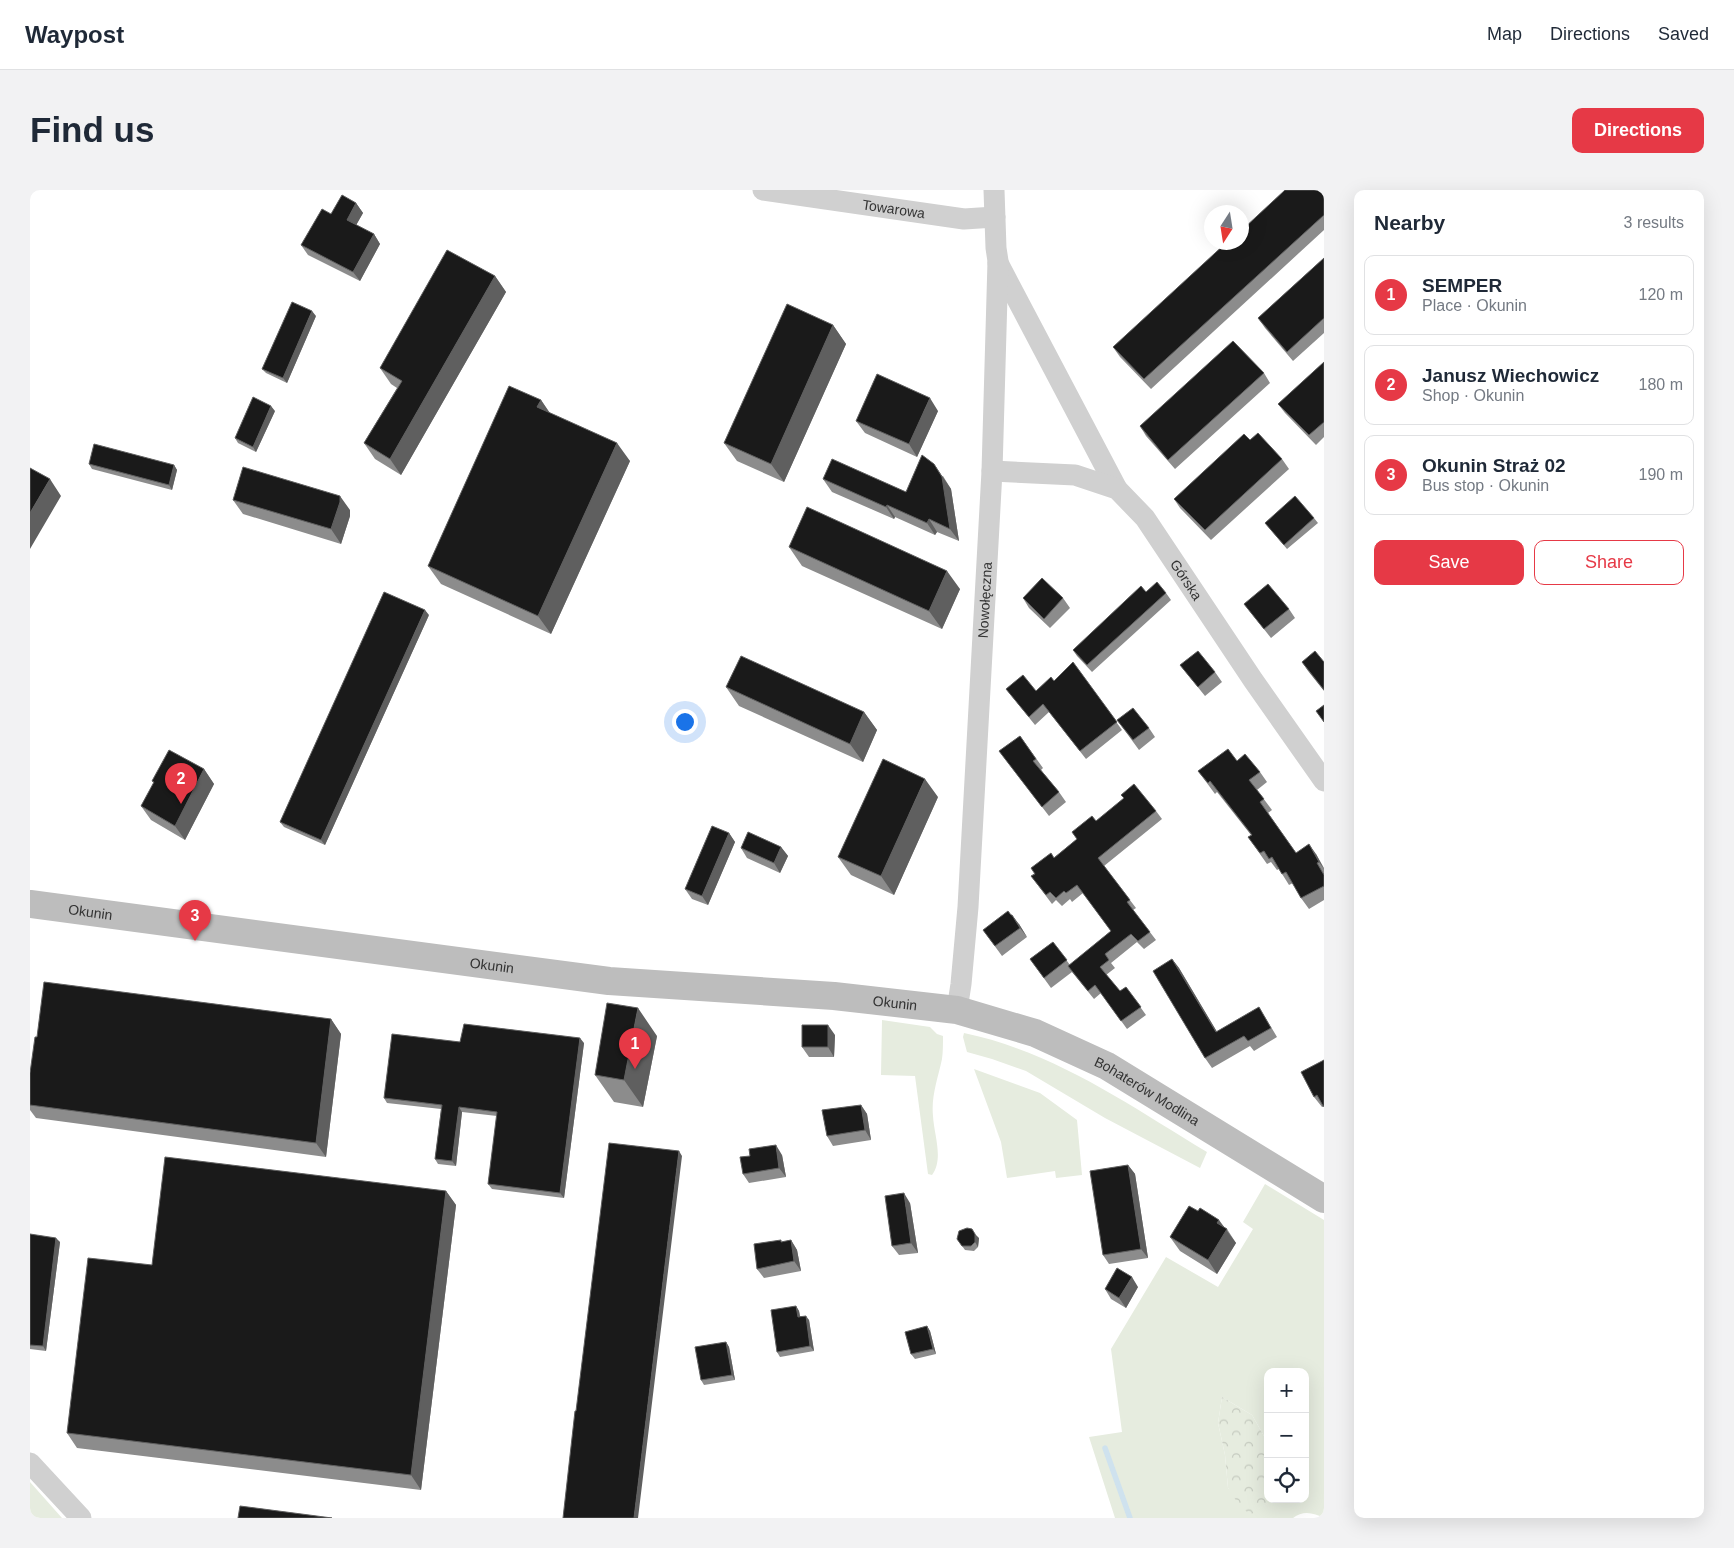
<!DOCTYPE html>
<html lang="en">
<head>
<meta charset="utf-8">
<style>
  :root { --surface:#fff; --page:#f2f2f3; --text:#1f2937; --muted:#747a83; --line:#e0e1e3; --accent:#e63946 }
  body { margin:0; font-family:Arial,sans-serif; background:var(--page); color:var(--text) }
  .controls { position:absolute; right:15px; bottom:15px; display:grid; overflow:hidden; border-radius:10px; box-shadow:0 5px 20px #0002 }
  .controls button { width:45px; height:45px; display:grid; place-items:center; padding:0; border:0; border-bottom:1px solid var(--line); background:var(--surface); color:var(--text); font:25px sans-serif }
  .compass { position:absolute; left:1174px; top:15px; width:45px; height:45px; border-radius:50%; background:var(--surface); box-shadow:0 5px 20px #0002; rotate:192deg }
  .you { position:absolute; left:654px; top:531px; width:18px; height:18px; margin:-12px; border:4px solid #fff; border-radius:50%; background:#1a73e8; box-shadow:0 0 0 8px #1a73e833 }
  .badge { display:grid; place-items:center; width:32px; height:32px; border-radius:50%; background:var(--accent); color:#fff; font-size:16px; font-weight:700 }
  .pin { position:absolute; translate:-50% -41px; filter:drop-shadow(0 1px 2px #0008) }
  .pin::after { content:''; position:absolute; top:26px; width:18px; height:15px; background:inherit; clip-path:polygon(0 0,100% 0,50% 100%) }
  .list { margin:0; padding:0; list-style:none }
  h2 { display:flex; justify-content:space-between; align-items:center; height:65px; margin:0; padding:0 20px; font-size:21px }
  h2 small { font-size:16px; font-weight:400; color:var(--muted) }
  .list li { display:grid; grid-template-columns:32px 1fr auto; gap:15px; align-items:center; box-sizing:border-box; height:80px; margin:0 10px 10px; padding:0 10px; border:1px solid var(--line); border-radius:10px }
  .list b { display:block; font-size:19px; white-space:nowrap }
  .list p { margin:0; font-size:16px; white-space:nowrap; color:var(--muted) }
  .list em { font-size:16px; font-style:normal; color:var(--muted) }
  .actions { display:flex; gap:10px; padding:15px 20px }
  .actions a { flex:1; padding:11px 0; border:1px solid var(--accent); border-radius:10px; text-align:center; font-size:18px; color:var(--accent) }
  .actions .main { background:var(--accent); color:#fff }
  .icon { flex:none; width:28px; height:28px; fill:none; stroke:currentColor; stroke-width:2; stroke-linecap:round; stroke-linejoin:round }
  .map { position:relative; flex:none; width:1294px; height:1328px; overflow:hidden; border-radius:10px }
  header { display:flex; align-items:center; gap:30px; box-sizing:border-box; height:70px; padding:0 25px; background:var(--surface); border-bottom:1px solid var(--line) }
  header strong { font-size:24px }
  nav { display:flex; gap:28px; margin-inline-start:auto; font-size:18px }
  .intro { display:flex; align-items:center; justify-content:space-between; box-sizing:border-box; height:120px; padding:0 30px }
  h1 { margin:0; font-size:35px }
  .button { padding:12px 22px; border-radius:10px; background:var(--accent); color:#fff; font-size:18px; font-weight:700 }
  main { display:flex; gap:30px; padding:0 30px }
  aside { flex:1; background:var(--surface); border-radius:10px; box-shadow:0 5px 20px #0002 }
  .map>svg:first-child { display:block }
  .green { fill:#e6ecdf; fill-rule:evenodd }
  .forest { fill:url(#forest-crowns) }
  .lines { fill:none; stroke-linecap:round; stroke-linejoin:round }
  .stream { stroke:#cfe2ee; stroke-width:5.5 }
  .minor { stroke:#d0d0d0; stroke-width:21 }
  .secondary { stroke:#bdbdbd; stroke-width:28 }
  .wall { fill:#8c8c8c }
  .shaded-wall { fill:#5f5f5f }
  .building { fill:#1a1a1a; stroke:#5f5f5f }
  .labels { text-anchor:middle; stroke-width:5; stroke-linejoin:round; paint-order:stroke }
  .street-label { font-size:14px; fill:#333; stroke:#fff }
</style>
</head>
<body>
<header>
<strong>Waypost</strong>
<nav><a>Map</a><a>Directions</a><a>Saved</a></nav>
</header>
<div class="intro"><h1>Find us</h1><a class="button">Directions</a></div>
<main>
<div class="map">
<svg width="1294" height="1328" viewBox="0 0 1294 1328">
  <defs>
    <pattern id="forest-crowns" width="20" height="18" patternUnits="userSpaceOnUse" patternTransform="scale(1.25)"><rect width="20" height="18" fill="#e6ecdf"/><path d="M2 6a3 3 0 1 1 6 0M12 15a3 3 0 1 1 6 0" fill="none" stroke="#c6cbc0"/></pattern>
  </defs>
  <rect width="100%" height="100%" fill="#fff"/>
  <path class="green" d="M 852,830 L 900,837 L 907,844 L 913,846 C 913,853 913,862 912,869 C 908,888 901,906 903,926 C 904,945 914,969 902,985 L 898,984 L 885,886 L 851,885 Z
    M 934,843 C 1025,862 1099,915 1177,962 L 1170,978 L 1075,928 L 996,881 L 962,869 L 937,862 L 933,847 Z
    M 944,879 L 1010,903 L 1047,930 L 1052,985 L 1026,988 L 1025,981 L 977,988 L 971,952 Z
    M 1235,994 L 1294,1030 L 1294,1328 C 1284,1323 1273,1320 1263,1328 L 1085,1328 L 1059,1247 L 1092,1242 L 1081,1159 L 1136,1067 L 1188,1097 L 1223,1039 L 1213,1032 ZM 1238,1182 L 1275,1182 L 1275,1309 L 1245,1309 L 1220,1324 L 1198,1298 L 1195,1265 L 1188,1233 L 1192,1207 L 1222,1225 L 1238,1253 Z
    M 0,1292 L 32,1328 L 0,1328 Z"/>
  <path class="forest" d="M 1192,1207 L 1222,1225 L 1238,1253 L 1238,1309 L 1245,1309 L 1220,1325 L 1207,1312 L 1198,1298 L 1195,1265 L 1188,1233 Z"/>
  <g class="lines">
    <path class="stream" d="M 1075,1258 L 1100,1328"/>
    <g class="minor">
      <path id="s1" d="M 733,0 L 934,29 L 965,27"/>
      <path d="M 968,73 L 1087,299"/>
      <path id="s2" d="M 962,281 L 1045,285 L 1087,299 L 1115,328 L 1223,490 L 1294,591"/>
      <path id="s3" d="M 927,820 L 931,794 L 938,717 L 962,281 L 968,71 L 966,58 L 964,0"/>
      <path d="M 0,1273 L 51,1328"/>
    </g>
    <path class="secondary" id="s4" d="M 0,714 L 579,791 L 804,806 L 927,820 L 1005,843 L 1077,876 L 1294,1009"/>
  </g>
  <path class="wall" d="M 1294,0 L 1294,40 L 1121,199 L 1090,167 L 1083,157 Z
    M 326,13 L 333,23 L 326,35 L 344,44 L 350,54 L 330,91 L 278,65 L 271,55 L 301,24 Z
    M 1294,68 L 1294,143 L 1263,171 L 1235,138 L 1228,128 Z
    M 465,86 L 476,102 L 371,285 L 345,269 L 334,253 L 367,198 L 361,194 L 350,178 Z
    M 286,126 L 257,193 L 236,183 L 232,179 Z
    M 803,135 L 816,154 L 754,292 L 707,271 L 694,253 Z
    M 1294,172 L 1294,247 L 1286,255 L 1255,223 L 1248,214 Z
    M 1234,183 L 1240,193 L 1145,279 L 1116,246 L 1110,236 Z
    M 511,210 L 520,223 L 600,271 L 521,444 L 411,394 L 398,376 Z
    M 245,221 L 226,262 L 208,253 L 205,248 Z
    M 908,221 L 887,267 L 835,243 L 826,231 Z
    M 1220,250 L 1252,269 L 1259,279 L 1181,350 L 1150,318 L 1144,309 Z
    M 59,274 L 144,275 L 147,280 L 142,300 L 62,279 Z
    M 913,286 L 921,299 L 929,351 L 907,342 L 905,345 L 865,327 L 864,329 L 802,302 L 793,289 L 876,302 Z
    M 203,310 L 320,320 L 320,326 L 311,354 L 213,324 Z
    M 1284,328 L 1288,333 L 1257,359 L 1235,333 Z
    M 759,357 L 930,399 L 912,439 L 772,376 Z
    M 1116,402 L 1136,403 L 1141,410 L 1062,482 L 1047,466 L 1043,460 Z
    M 993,408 L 1033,408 L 1040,418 L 1020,438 L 999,418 Z
    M 1214,414 L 1259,419 L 1265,428 L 1241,448 Z
    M 399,425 L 295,655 L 254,637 L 250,632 Z
    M 1043,472 L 1092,540 L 1056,569 L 1019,522 L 1005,535 L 976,499 L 1006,501 L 1024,491 Z
    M 1272,472 L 1294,472 L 1294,501 L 1278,481 Z
    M 1150,475 L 1185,482 L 1192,492 L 1175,506 Z
    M 696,497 L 834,522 L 847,540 L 833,572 L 709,516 Z
    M 1087,530 L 1119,538 L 1125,547 L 1109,560 Z
    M 990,546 L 1013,578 L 1011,580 L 1029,602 L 1036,612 L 1019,626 L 969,561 Z
    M 1207,571 L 1230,582 L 1237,592 L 1227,600 L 1242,620 L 1238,623 L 1266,663 L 1286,664 L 1294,678 L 1294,710 L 1279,719 L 1271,708 L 1263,693 L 1259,695 L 1249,679 L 1247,680 L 1241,672 L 1237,674 L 1218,647 L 1221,645 L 1187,602 L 1185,604 L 1168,581 Z
    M 174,579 L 184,594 L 155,650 L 121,630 L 111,616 L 124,593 L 122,591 Z
    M 908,607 L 864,705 L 821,685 L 808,667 Z
    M 1126,621 L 1132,629 L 1074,676 L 1106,718 L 1103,720 L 1126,750 L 1114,759 L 1107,752 L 1081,773 L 1085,778 L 1076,785 L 1090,801 L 1096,797 L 1116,825 L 1097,839 L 1071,803 L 1064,809 L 1042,782 L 1021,798 L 1000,769 L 1023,752 L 1040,775 L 1081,741 L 1053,703 L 1042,712 L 1040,709 L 1032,716 L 1026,710 L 1022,714 L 1001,686 L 1047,649 L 1042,642 L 1066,631 Z
    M 699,643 L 705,652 L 678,715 L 662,709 L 655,699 Z
    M 751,657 L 758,666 L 750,683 L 717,668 L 711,658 Z
    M 989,734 L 997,747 L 972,766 L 953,740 Z
    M 1142,769 L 1149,778 L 1187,842 L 1235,827 L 1247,847 L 1224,861 L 1220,856 L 1182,878 L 1175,868 Z
    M 301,829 L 311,844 L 296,967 L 6,928 L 0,920 L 0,883 Z
    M 805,845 L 804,867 L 779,867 L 772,857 Z
    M 627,846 L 613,917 L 584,912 L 565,885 Z
    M 430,852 L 554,853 L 534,1008 L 462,999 L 458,994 L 467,926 L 432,922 L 426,976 L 408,974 L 405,969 L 411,919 L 357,913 L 354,908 Z
    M 1294,870 L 1294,917 L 1292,917 L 1284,907 Z
    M 831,915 L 837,924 L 841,950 L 803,956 L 797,946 Z
    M 752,965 L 756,987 L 719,993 L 713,984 Z
    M 1098,975 L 1105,984 L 1118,1068 L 1079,1074 L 1073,1065 Z
    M 416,1001 L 426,1015 L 391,1300 L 47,1258 L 37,1243 Z
    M 880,1013 L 888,1063 L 869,1065 L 862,1056 Z
    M 1194,1037 L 1197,1039 L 1206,1053 L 1187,1084 L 1150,1061 L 1140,1047 Z
    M 0,1044 L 30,1052 L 16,1161 L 0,1159 Z
    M 949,1048 L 948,1057 L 944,1061 L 935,1060 L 927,1049 Z
    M 761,1050 L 767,1060 L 771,1081 L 734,1088 L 727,1079 L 752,1052 Z
    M 1108,1097 L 1096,1118 L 1081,1109 L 1075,1099 Z
    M 766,1116 L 769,1121 L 770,1126 L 779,1130 L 784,1161 L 750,1167 L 747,1162 Z
    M 897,1136 L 900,1141 L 906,1164 L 885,1169 L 881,1164 Z
    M 696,1152 L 699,1157 L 705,1190 L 674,1195 L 671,1190 Z"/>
  <path class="shaded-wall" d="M 326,13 L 333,23 L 324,39 L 317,30 Z
    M 344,44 L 350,54 L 330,91 L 323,82 Z
    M 465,86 L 476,102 L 371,285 L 360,269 Z
    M 282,121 L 286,126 L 257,193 L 253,188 Z
    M 803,135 L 816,154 L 754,292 L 741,274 Z
    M 900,208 L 908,221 L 887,267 L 879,254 Z
    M 511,210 L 523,228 L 507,217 Z
    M 241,216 L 245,221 L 226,262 L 223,257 Z
    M 587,253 L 600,271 L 521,444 L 508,426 Z
    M 904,274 L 921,299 L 929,351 L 920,339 Z
    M 144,275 L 147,280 L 142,300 L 139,295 Z
    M 20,289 L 31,306 L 0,359 L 0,323 Z
    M 310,306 L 320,320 L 320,326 L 311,354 L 301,339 Z
    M 857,315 L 865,327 L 864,329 L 856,317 Z
    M 899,329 L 907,342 L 905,345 L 897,333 Z
    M 917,381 L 930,399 L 912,439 L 899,421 Z
    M 395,420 L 399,425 L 295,655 L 291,650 Z
    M 834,522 L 847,540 L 833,572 L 820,554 Z
    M 174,579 L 184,594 L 155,650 L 145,636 Z
    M 895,589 L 908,607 L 864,705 L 851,686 Z
    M 699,643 L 705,652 L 678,715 L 672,706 Z
    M 1279,654 L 1286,664 L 1294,679 L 1289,672 Z
    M 751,657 L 758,666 L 750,683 L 744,673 Z
    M 982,725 L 989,734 L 997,747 L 990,738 Z
    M 1142,769 L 1149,778 L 1193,852 L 1186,842 Z
    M 608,818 L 627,846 L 613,917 L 594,890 Z
    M 301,829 L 311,844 L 296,967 L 286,953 Z
    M 798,835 L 805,845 L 804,867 L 798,857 Z
    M 550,848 L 554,853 L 534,1008 L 530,1003 Z
    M 831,915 L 837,924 L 841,950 L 835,940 Z
    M 429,917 L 432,922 L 426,976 L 422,971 Z
    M 746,955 L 752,965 L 756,987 L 749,978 Z
    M 649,961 L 652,966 L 608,1328 L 604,1328 Z
    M 1098,975 L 1105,984 L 1118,1068 L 1111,1059 Z
    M 416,1001 L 426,1015 L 391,1300 L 381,1285 Z
    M 874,1003 L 880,1013 L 888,1063 L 881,1053 Z
    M 1189,1030 L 1206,1053 L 1187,1084 L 1178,1070 L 1187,1033 Z
    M 945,1044 L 949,1048 L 948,1057 L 945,1052 Z
    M 26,1048 L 30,1052 L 16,1161 L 13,1156 Z
    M 761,1050 L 767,1060 L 771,1081 L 764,1071 Z
    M 1102,1087 L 1108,1097 L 1096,1118 L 1089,1108 Z
    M 766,1116 L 769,1121 L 771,1132 L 768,1127 Z
    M 776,1126 L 779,1130 L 784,1161 L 780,1156 Z
    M 897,1136 L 900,1141 L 906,1164 L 903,1159 Z
    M 696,1152 L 699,1157 L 705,1190 L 702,1185 Z"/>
  <path class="building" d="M 1255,0 L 1294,0 L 1294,25 L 1114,189 L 1083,157 L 1197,52 L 1212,52 L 1212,40 Z
    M 312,5 L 326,13 L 317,30 L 344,44 L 323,82 L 271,55 L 292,19 L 301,24 Z
    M 417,60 L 465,86 L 360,269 L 334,253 L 372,191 L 350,178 Z
    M 1294,68 L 1294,128 L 1257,162 L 1228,128 Z
    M 262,112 L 282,121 L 253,188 L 232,179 Z
    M 757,114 L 803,135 L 741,274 L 694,253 Z
    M 1203,151 L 1234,183 L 1138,270 L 1110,236 Z
    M 1294,172 L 1294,232 L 1279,245 L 1248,214 Z
    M 847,184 L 900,208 L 879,254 L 826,231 Z
    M 479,196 L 511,210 L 507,217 L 587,253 L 508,426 L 398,376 Z
    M 223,207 L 241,216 L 223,257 L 205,248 Z
    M 1228,243 L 1252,269 L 1175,340 L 1144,309 L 1214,244 L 1220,250 Z
    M 64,254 L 144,275 L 139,295 L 59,274 Z
    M 892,265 L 904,274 L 912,287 L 920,339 L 899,329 L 897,333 L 857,315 L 856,317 L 793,289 L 802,269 L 876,302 Z
    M 213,277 L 310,306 L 310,312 L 301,339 L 203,310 Z
    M 0,278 L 20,289 L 0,323 Z
    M 1265,306 L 1284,328 L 1254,355 L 1235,333 Z
    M 777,317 L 917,381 L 899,421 L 759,357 Z
    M 1012,388 L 1033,408 L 1014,429 L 993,408 Z
    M 1127,392 L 1136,403 L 1057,475 L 1043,460 L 1111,396 L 1116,402 Z
    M 1238,394 L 1259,419 L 1234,439 L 1214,414 Z
    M 354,402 L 395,420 L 291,650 L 250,632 Z
    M 1168,461 L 1185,482 L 1168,497 L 1150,475 Z
    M 1285,461 L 1294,472 L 1294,500 L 1272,472 Z
    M 711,466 L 834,522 L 820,554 L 696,497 Z
    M 1043,472 L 1087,532 L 1050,561 L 1013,514 L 999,527 L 976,499 L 993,485 L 1006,501 L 1021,487 L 1024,491 Z
    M 1294,515 L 1294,532 L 1286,521 Z
    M 1103,518 L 1119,538 L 1103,550 L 1087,530 Z
    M 990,546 L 1006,569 L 1003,571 L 1029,602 L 1012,617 L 969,561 Z
    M 1198,559 L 1207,571 L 1215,564 L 1230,582 L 1219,590 L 1234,609 L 1230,612 L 1266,663 L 1279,654 L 1289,672 L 1287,673 L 1294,685 L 1294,696 L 1271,708 L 1256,682 L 1252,684 L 1242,667 L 1239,669 L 1234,661 L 1230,663 L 1218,647 L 1222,645 L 1180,591 L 1178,593 L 1168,581 Z
    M 139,560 L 174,579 L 145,636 L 111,616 L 124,592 L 122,591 Z
    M 853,569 L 895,589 L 851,686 L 808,667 Z
    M 1104,594 L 1126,621 L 1068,668 L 1100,710 L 1097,712 L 1120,742 L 1108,751 L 1101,744 L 1075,764 L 1079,770 L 1070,777 L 1090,801 L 1096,797 L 1111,817 L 1091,831 L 1065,795 L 1058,801 L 1038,776 L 1081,741 L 1047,695 L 1036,703 L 1034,701 L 1026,708 L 1020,702 L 1016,705 L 1001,686 L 1005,684 L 1001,678 L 1021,663 L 1024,668 L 1047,649 L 1042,642 L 1062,626 L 1066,631 L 1094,608 L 1091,605 Z
    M 682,636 L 699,643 L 672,706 L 655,699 Z
    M 718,642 L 751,657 L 744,673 L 711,658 Z
    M 978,721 L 981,725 L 982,725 L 990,738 L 965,756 L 953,740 Z
    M 1023,752 L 1037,770 L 1014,788 L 1000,769 Z
    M 1142,769 L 1186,842 L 1229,817 L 1241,838 L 1218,851 L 1214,846 L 1175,868 L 1123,781 Z
    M 14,792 L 301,829 L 286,953 L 0,915 L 0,883 L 5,847 L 7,847 Z
    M 577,813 L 608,818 L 594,890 L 565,885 Z
    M 434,834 L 550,848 L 530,1003 L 458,994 L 467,922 L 429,917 L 422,971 L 405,969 L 412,915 L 354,908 L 362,844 L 430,852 Z
    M 772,835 L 798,835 L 798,857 L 772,857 Z
    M 1294,870 L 1294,916 L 1293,916 L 1287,905 L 1284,907 L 1271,882 Z
    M 831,915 L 835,940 L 797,946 L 792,920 Z
    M 579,953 L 649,961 L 604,1328 L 533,1328 L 545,1221 L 546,1221 Z
    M 746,955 L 749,978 L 713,984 L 710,967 L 720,966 L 719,959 Z
    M 135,967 L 416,1001 L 381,1285 L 37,1243 L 58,1068 L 122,1075 Z
    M 1098,975 L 1111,1059 L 1073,1065 L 1060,981 Z
    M 874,1003 L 881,1053 L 862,1056 L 855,1006 Z
    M 1159,1016 L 1168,1021 L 1170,1018 L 1189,1030 L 1187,1033 L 1197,1039 L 1178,1070 L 1140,1047 Z
    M 937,1038 L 942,1039 L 945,1044 L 945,1052 L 941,1056 L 932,1056 L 927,1049 L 929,1041 Z
    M 0,1044 L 26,1048 L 13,1156 L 0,1155 Z
    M 751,1050 L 751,1052 L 761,1050 L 764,1071 L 727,1079 L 724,1054 Z
    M 1087,1078 L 1102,1087 L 1089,1108 L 1075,1099 Z
    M 766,1116 L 768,1127 L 776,1126 L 780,1156 L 747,1162 L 741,1120 Z
    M 897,1136 L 903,1159 L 881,1164 L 875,1142 Z
    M 696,1152 L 702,1185 L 671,1190 L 665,1157 Z
    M 210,1316 L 302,1328 L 208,1328 Z"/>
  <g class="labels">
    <g class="street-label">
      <text dy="5" stroke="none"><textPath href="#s1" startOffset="132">Towarowa</textPath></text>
      <text dy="5" stroke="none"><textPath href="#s2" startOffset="242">Górska</textPath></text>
      <text dy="5" stroke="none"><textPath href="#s3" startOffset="411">Nowołęczna</textPath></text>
      <text dy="5" stroke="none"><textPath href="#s4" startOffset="61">Okunin</textPath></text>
      <text dy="5" stroke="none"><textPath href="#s4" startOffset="466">Okunin</textPath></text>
      <text dy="5" stroke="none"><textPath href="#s4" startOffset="871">Okunin</textPath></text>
      <text dy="5" stroke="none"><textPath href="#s4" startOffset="1141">Bohaterów Modlina</textPath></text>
    </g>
  </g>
</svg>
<div class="controls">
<button>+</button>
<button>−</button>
<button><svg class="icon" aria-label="locate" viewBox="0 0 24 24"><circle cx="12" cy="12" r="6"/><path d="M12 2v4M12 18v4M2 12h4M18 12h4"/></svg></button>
</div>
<svg class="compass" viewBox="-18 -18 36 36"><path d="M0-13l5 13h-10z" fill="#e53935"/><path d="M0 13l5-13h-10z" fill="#747a83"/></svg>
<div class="you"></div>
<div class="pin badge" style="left:605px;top:879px">1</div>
<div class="pin badge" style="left:151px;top:614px">2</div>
<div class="pin badge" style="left:165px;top:751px">3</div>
</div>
<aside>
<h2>Nearby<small>3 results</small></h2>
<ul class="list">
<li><span class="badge">1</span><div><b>SEMPER</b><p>Place · Okunin</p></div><em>120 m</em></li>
<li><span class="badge">2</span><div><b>Janusz Wiechowicz</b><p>Shop · Okunin</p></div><em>180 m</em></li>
<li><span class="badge">3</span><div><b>Okunin Straż 02</b><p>Bus stop · Okunin</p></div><em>190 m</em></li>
</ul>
<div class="actions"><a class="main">Save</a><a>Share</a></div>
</aside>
</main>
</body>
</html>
